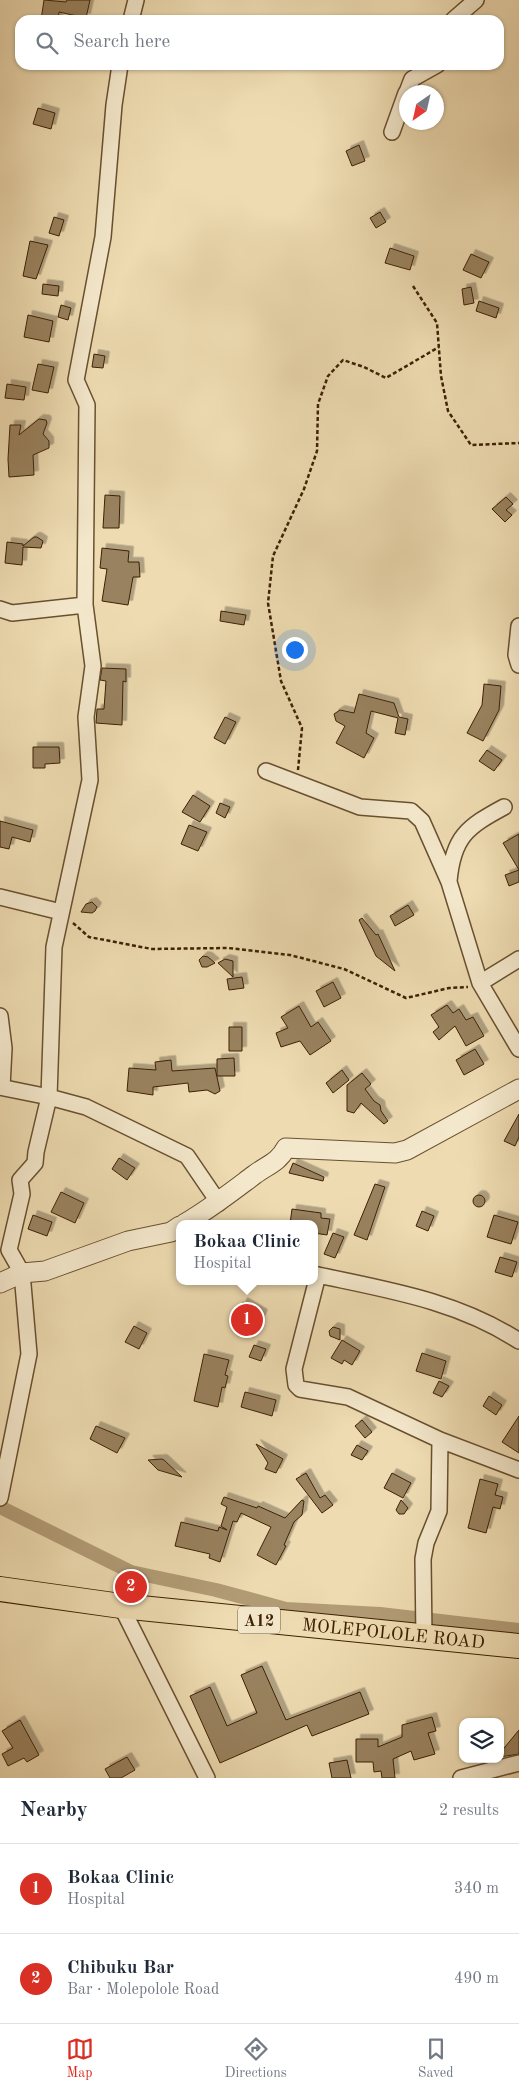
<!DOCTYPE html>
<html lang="en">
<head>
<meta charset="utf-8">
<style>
  :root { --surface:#fff; --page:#f2f2f3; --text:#1f2937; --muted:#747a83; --line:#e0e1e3; --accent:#d93025 }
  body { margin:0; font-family:"Old Standard TT",serif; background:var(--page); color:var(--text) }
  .controls { position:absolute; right:15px; bottom:15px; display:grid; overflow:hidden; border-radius:10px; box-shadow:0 1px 4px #0004 }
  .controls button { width:45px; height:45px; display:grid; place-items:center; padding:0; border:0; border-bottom:1px solid var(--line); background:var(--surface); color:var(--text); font:25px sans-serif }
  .compass { position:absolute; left:399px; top:85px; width:45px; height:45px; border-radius:50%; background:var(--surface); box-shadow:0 1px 4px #0004; rotate:214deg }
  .you { position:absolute; left:294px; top:649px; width:18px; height:18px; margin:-12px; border:4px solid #fff; border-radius:50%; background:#1a73e8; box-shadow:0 0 0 8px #1a73e833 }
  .badge { display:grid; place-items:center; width:32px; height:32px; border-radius:50%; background:var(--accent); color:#fff; font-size:16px; font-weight:700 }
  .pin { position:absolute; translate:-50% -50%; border:2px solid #fff; box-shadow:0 1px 5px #0006 }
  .popup { position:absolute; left:176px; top:1220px; width:142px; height:65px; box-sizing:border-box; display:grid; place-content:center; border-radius:10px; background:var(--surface); filter:drop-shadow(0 1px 4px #0005); font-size:16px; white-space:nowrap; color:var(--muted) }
  .popup b { font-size:19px; color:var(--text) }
  .popup::after { content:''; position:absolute; left:50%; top:100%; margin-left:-10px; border:10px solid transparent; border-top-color:var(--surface) }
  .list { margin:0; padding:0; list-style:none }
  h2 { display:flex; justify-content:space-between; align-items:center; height:65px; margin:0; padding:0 20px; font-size:21px }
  h2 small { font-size:16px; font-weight:400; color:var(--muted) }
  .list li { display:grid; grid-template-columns:32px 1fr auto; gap:15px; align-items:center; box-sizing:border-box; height:90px; padding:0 20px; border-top:1px solid var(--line) }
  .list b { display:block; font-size:19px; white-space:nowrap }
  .list p { margin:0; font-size:16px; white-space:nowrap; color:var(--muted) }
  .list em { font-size:16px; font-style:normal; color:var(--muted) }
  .icon { flex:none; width:28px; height:28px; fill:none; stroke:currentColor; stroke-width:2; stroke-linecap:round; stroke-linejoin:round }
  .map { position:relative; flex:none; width:519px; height:1778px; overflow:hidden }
  .search { position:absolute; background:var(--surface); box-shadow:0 1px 4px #0004; left:15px; right:15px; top:15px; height:55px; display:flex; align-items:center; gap:12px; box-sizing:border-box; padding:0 18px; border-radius:15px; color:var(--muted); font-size:19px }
  .sheet { height:245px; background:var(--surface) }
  nav { display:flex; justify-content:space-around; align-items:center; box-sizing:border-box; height:70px; border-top:1px solid var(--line); background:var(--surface); font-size:14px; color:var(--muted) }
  nav a { display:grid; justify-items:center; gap:2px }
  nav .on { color:var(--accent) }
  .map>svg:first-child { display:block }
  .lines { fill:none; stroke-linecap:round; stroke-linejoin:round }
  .canal { stroke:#b29c76; stroke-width:14 }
  .building { fill:#99825e; stroke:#3d2104; filter:url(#shadow) }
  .minor-casing { stroke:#69502f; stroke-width:18 }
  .tertiary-casing { stroke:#69502f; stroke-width:21 }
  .primary-casing { stroke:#3d2104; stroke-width:26 }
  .path { stroke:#3d2104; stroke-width:2.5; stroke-dasharray:4 2.5; stroke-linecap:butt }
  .minor { stroke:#f4e8cc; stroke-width:15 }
  .tertiary { stroke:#f4e8cc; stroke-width:19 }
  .primary { stroke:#eedbb1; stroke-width:24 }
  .labels { text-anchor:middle; stroke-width:4; stroke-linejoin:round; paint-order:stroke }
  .shield { fill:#f4e8cc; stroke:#745d40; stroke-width:1 }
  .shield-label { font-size:16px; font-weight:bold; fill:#3d2104 }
  .street-label { font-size:18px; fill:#3d2104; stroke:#f4e8cc }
</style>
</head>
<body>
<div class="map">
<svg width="519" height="1778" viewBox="0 0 519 1778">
  <defs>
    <filter id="shadow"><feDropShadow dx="4.5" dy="-4.5" stdDeviation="0" flood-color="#0004"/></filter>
  </defs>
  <rect width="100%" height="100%" fill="#eedbb1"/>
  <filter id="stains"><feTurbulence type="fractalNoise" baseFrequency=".004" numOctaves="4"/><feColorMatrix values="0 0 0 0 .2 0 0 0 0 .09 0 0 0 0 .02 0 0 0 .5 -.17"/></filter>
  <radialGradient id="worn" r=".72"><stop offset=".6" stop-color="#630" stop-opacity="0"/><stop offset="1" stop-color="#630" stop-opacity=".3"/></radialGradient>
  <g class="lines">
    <path class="canal" d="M 0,1507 L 131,1572 L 216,1590 L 286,1609 L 380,1614 L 519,1630"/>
  </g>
  <path class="building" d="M 44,0 L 66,2 L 67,0 L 90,0 L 86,18 L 59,12 L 58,20 L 41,20 Z
    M 38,108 L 55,113 L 51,129 L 33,124 Z
    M 359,145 L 365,161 L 352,166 L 346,151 Z
    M 380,212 L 386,222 L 376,228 L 370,218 Z
    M 54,217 L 64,220 L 59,236 L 49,233 Z
    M 30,241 L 48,245 L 36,279 L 23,276 Z
    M 390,248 L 414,256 L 410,270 L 385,263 Z
    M 471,254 L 489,262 L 481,278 L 463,270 Z
    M 43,284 L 59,286 L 58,296 L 42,294 Z
    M 471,287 L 474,303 L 464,305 L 462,289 Z
    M 479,301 L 499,308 L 496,318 L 476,311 Z
    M 61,305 L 71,308 L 68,320 L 58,317 Z
    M 28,315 L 53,321 L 49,342 L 24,337 Z
    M 94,354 L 105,356 L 103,368 L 92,367 Z
    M 38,364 L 54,367 L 48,393 L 32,390 Z
    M 7,384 L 26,387 L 24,400 L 5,398 Z
    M 39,419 L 46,420 L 47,423 L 43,434 L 49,441 L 49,448 L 33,455 L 34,475 L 9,477 L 8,459 L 10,425 L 21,425 L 19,435 Z
    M 105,495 L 120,496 L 119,528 L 103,528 Z
    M 506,497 L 513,504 L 506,510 L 512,515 L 505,522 L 492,509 Z
    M 34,537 L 37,537 L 43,541 L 41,548 L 23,547 L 22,565 L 5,563 L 7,542 L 23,544 L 23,546 Z
    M 102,548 L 129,551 L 128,562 L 139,562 L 140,577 L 133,577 L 128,605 L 102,601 L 107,569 L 100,568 Z
    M 221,611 L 246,615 L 244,625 L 220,621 Z
    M 102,668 L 126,669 L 126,682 L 123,681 L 122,725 L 96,723 L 97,709 L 104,709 L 106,681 L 100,680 Z
    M 484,684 L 501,686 L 499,710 L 483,741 L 467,733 L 482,705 Z
    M 359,694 L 394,703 L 399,717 L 408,719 L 405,735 L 395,733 L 398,718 L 371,711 L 366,733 L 374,738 L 364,758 L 336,743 L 345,726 L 336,721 L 334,714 L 340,710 L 354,713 Z
    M 225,717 L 236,722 L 225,744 L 214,738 Z
    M 33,747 L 59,747 L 60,763 L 45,764 L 45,768 L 33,768 Z
    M 487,750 L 502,760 L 494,771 L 479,761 Z
    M 193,795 L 210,806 L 200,822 L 182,812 Z
    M 220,803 L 230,807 L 225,818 L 216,813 Z
    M 0,821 L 33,830 L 30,842 L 12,837 L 9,849 L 0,847 Z
    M 189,825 L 207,832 L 198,851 L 181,844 Z
    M 519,834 L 519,882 L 509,886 L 505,875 L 519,870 L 503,843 Z
    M 92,902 L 97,907 L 95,911 L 92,913 L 81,912 L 86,904 Z
    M 408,905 L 414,915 L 395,926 L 390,916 Z
    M 362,918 L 376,935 L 378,934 L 395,971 L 376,956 L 359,920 Z
    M 203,956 L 208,957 L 215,963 L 207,967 L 202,967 L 199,960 Z
    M 225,959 L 233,961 L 233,977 L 218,963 Z
    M 242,977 L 244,988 L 229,990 L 227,979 Z
    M 333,982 L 341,998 L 324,1007 L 316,991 Z
    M 447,1005 L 453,1013 L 459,1009 L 466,1020 L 473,1017 L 484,1036 L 466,1046 L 455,1026 L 439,1040 L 433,1032 L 439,1027 L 431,1015 Z
    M 299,1006 L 311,1027 L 318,1022 L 331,1041 L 310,1055 L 300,1041 L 281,1047 L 276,1033 L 288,1028 L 281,1017 Z
    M 229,1027 L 242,1027 L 242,1051 L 229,1051 Z
    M 475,1049 L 484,1064 L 464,1075 L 456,1060 Z
    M 234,1058 L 235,1076 L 217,1076 L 217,1059 Z
    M 171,1060 L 172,1071 L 215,1068 L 220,1091 L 215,1094 L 207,1090 L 189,1092 L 188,1083 L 153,1087 L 153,1095 L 127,1091 L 129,1068 L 156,1070 L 155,1062 Z
    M 342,1070 L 349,1080 L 333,1093 L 326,1083 Z
    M 362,1073 L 371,1084 L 365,1089 L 374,1101 L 380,1105 L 381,1111 L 388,1121 L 384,1124 L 361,1103 L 354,1113 L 347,1111 L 347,1085 Z
    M 519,1114 L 519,1137 L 515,1146 L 504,1141 Z
    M 119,1158 L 135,1168 L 127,1180 L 112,1169 Z
    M 293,1163 L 324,1177 L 323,1181 L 289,1173 Z
    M 375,1184 L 385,1187 L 367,1240 L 354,1235 Z
    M 61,1192 L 84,1203 L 75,1223 L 51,1212 Z
    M473 1201a6 6 0 1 1 12 0a6 6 0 1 1-12 0Z
    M 292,1209 L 321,1213 L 321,1218 L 330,1219 L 327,1235 L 314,1233 L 314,1224 L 290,1224 Z
    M 422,1211 L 434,1216 L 428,1231 L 416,1226 Z
    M 33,1215 L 52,1222 L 47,1236 L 28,1229 Z
    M 494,1215 L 518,1222 L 511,1244 L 487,1237 Z
    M 333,1233 L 344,1237 L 335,1258 L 324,1254 Z
    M 500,1257 L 517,1262 L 512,1277 L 495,1272 Z
    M 243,1302 L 263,1314 L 253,1337 L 232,1327 Z
    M 134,1326 L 147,1333 L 139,1349 L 125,1342 Z
    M 333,1327 L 340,1329 L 340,1340 L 330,1336 L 329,1331 Z
    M 342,1340 L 360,1351 L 352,1365 L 344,1360 L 342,1364 L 331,1358 Z
    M 254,1345 L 266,1349 L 261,1361 L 249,1357 Z
    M 422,1353 L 446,1361 L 441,1379 L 416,1371 Z
    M 204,1354 L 229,1360 L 225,1375 L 228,1376 L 225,1388 L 222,1387 L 218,1407 L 194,1401 Z
    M 439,1381 L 449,1386 L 442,1397 L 433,1393 Z
    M 245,1392 L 276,1400 L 272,1416 L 241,1407 Z
    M 489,1396 L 502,1405 L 496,1415 L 483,1406 Z
    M 519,1416 L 519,1453 L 502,1442 Z
    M 362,1420 L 372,1432 L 365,1438 L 355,1426 Z
    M 96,1426 L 125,1438 L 117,1453 L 90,1439 Z
    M 256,1444 L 283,1459 L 276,1473 L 265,1469 L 268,1463 Z
    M 357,1445 L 368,1451 L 362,1460 L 351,1455 Z
    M 162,1459 L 164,1460 L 182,1477 L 158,1470 L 148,1460 Z
    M 306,1473 L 320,1498 L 325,1495 L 333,1505 L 322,1513 L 296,1479 Z
    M 392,1473 L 411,1483 L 403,1498 L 384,1488 Z
    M 480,1479 L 498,1484 L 495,1495 L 503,1497 L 500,1509 L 493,1507 L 486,1533 L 468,1528 Z
    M 224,1497 L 257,1508 L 258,1506 L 285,1518 L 302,1500 L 304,1501 L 302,1515 L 294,1522 L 284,1545 L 286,1546 L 276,1565 L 257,1555 L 271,1527 L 241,1513 L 237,1522 L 233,1521 L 220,1562 L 209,1558 L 210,1554 L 175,1546 L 181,1522 L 218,1531 L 219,1527 L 227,1530 L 221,1526 L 227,1507 L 221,1504 Z
    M 401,1500 L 408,1508 L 404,1514 L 399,1514 L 396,1510 Z
    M 262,1666 L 286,1720 L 360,1692 L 369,1714 L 312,1736 L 307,1725 L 220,1763 L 190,1696 L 210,1687 L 227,1726 L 257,1713 L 241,1675 Z
    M 432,1717 L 436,1731 L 428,1733 L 435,1754 L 414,1760 L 411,1751 L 393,1759 L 395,1778 L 382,1778 L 381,1771 L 374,1772 L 373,1762 L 356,1762 L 356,1739 L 378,1739 L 378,1747 L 402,1737 L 402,1725 Z
    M 20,1720 L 39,1755 L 27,1762 L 24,1758 L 8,1766 L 2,1754 L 13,1748 L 2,1731 Z
    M 519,1730 L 519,1754 L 500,1757 L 500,1753 Z
    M 127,1757 L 135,1770 L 121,1778 L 110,1778 L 105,1769 Z
    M 347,1760 L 351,1778 L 332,1778 L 329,1763 Z"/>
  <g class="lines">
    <defs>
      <path id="minor" d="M 131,20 L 136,0
        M 453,20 L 476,0
        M 407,92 L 412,79 L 437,65
        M 392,132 L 406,93
        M 0,609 L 12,613 L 85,605
        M 519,626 L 516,655 L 519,665
        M 266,771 L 360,807 L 411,811 L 422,821 L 449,882 L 480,983 L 519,1049
        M 449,881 C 453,837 467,827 504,807
        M 0,897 L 61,912
        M 480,983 L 519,959
        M 0,1016 L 4,1048 L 2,1087
        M 0,1087 L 49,1097 L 86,1107 L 187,1156 L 219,1203
        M 318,1275 L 294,1369 L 296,1385 L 300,1389 L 348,1397 L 440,1440 L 519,1470
        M 314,1278 L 318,1275 C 388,1290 458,1301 519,1341
        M 0,1498 L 29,1354 L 22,1273 L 9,1250 L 22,1194 L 20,1180 L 35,1163 L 36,1152 L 49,1097 L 54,947 L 90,780 L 86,717 L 93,666 L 85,605 L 87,405 L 76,380 L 103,237 L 114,105 L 120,65
        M 121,1606 L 207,1778
        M 424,1638 L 423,1559 L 426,1543 L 439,1511 L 440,1440
        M 461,1778 L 519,1763"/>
      <path id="tertiary" d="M 184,1224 C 211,1208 230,1193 254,1175 C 267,1165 278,1163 286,1148 L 395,1153 L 407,1150 L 519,1089
        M 0,1283 L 22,1273 L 45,1271 L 128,1241 L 171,1232 L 180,1226"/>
      <g id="primary">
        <path id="s1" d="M 0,1589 L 121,1606 L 519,1646"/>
      </g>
    </defs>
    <use href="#minor" class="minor-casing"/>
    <use href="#tertiary" class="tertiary-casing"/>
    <use href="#primary" class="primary-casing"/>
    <path class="path" d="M 413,286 L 437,323 L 441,376 L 448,411 L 471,445 L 519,443
      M 298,770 L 302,728 L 281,681 L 268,603 L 273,556 L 304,489 L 317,451 L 318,404 L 328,376 L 343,360 L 364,367 L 386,378 L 439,347
      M 73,923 L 89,937 L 152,949 L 228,948 L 290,955 L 344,969 L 406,998 L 449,988 L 468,987"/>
    <use href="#minor" class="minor"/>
    <use href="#tertiary" class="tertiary"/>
    <use href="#primary" class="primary"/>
  </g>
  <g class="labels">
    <rect class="shield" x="238" y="1606.5" width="42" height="27" rx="4"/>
    <g class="shield-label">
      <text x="259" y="1626">A12</text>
    </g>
    <g class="street-label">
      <text dy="6" stroke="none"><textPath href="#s1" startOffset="396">MOLEPOLOLE ROAD</textPath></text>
    </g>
  </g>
  <rect width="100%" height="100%" filter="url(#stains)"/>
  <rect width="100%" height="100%" fill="url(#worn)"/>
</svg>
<div class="controls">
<button><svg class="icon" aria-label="layers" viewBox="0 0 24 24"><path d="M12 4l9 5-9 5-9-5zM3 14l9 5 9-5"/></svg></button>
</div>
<svg class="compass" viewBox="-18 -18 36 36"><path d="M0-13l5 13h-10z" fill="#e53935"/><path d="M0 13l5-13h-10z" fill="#747a83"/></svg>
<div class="you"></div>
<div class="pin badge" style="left:247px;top:1320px">1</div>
<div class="popup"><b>Bokaa Clinic</b>Hospital</div>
<div class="pin badge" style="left:131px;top:1587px">2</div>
<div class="search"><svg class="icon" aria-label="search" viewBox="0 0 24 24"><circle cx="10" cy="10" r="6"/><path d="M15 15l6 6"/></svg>Search here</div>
</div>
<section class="sheet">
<h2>Nearby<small>2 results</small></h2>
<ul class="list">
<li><span class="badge">1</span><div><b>Bokaa Clinic</b><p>Hospital</p></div><em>340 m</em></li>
<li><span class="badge">2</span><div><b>Chibuku Bar</b><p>Bar · Molepolole Road</p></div><em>490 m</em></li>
</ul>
</section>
<nav>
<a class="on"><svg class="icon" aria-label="map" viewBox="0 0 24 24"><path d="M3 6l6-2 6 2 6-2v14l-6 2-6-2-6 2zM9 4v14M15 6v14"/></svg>Map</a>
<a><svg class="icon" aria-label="directions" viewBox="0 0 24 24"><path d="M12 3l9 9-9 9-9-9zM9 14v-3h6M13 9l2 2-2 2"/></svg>Directions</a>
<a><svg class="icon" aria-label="saved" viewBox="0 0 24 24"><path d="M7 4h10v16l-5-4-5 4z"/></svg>Saved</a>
</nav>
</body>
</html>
